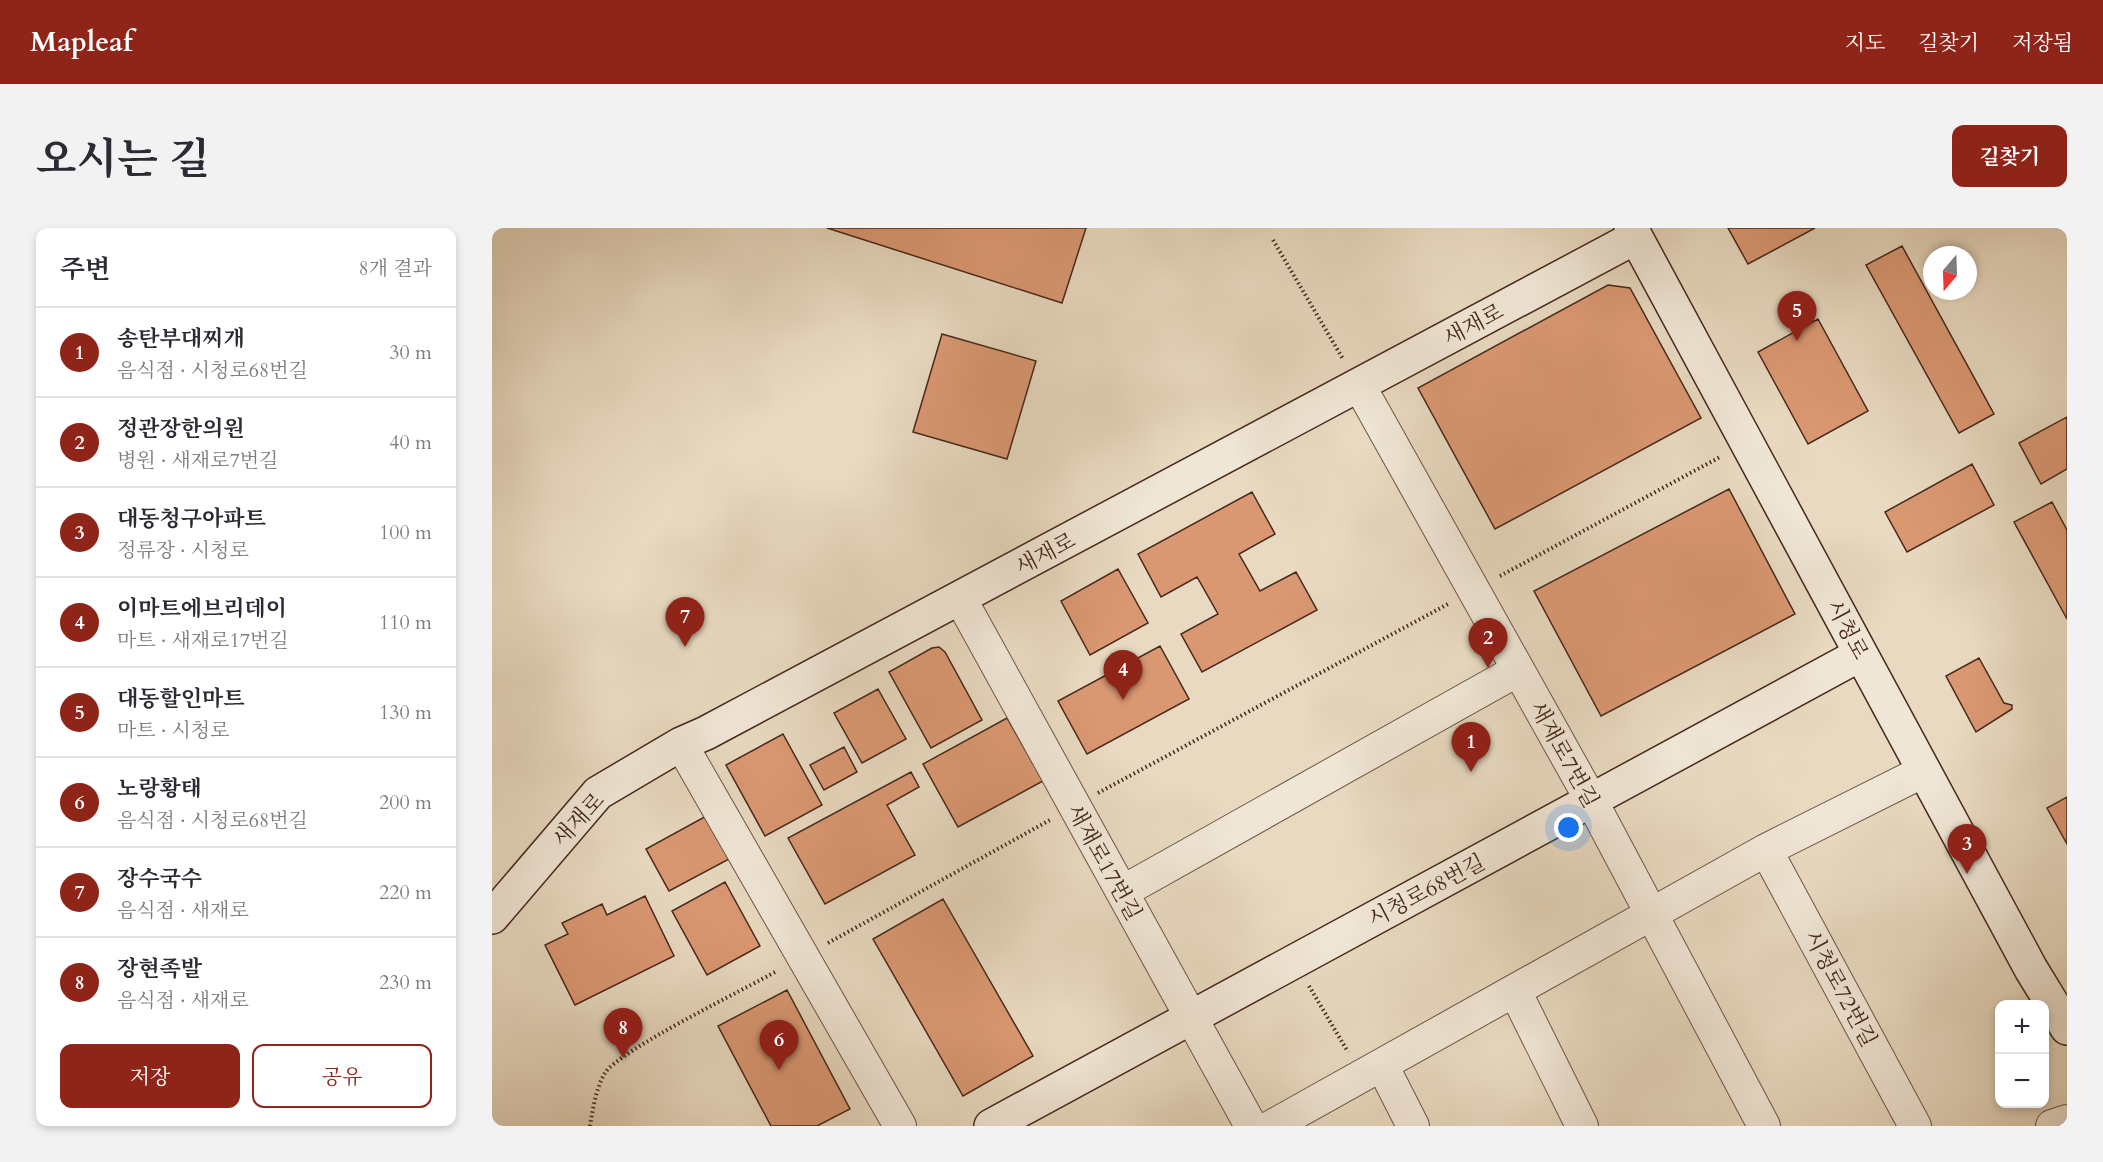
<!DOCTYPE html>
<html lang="ko">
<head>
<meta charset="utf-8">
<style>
  :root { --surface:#fff; --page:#f2f2f3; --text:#2b2b33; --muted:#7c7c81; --line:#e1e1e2; --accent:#8f2418 }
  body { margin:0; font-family:Cardo,"Noto Serif KR",serif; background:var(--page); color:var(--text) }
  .controls { position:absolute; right:18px; bottom:18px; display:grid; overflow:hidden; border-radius:12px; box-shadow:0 3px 9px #0003 }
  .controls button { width:54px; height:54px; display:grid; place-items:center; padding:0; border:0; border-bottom:2px solid var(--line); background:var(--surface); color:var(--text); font:30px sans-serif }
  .compass { position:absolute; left:1431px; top:18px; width:54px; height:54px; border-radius:50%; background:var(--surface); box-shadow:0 3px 9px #0003; rotate:199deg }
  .you { position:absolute; left:1077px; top:600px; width:21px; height:21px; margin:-15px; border:4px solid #fff; border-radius:50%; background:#1a73e8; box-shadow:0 0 0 9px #1a73e833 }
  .badge { display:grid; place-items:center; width:39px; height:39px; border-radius:50%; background:var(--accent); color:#fff; font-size:20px; font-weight:700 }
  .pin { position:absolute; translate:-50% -50px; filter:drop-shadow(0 2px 3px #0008) }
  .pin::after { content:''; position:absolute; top:32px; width:21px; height:18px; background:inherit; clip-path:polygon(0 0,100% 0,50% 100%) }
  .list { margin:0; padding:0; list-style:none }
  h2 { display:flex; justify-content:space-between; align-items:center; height:78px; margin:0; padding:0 24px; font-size:26px }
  h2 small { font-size:20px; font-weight:400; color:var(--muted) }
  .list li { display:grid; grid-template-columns:39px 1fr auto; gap:18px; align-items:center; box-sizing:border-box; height:90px; padding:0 24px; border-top:2px solid var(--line) }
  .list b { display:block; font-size:22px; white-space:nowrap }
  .list p { margin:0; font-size:20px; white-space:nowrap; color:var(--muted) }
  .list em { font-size:20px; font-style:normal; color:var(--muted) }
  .actions { display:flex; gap:12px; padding:18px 24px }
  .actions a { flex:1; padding:14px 0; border:2px solid var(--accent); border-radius:12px; text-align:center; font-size:21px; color:var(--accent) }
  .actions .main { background:var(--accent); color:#fff }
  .map { position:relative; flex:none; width:1575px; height:898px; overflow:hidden; border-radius:12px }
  header { display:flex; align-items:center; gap:36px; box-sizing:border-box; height:84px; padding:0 30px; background:var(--accent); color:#fff }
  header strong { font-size:28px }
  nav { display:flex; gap:33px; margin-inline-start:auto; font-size:21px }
  .intro { display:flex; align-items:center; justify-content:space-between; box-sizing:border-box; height:144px; padding:0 36px }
  h1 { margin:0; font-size:42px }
  .button { padding:15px 27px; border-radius:12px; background:var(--accent); color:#fff; font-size:21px; font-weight:700 }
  main { display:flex; gap:36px; padding:0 36px }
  aside { flex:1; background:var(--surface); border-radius:12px; box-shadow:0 3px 9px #0003 }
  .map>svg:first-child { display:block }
  .building { fill:#da9872; stroke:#46281c; stroke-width:1.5 }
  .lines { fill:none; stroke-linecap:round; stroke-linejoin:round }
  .street-casing { stroke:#6e5445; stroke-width:34 }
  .secondary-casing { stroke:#46281c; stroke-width:36 }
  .path { stroke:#46281c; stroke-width:4; stroke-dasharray:1.5 3; stroke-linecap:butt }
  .street { stroke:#f0e6d6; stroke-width:32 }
  .secondary { stroke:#f0e6d6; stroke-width:33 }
  .labels { text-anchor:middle; stroke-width:4.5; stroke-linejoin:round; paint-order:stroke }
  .street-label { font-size:22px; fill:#46281c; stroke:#f0e6d6 }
</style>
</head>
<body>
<header>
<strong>Mapleaf</strong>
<nav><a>지도</a><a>길찾기</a><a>저장됨</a></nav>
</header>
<div class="intro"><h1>오시는 길</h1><a class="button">길찾기</a></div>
<main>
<aside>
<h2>주변<small>8개 결과</small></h2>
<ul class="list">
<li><span class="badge">1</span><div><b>송탄부대찌개</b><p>음식점 · 시청로68번길</p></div><em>30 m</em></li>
<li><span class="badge">2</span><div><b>정관장한의원</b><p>병원 · 새재로7번길</p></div><em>40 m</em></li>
<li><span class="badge">3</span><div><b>대동청구아파트</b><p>정류장 · 시청로</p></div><em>100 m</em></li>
<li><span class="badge">4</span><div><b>이마트에브리데이</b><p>마트 · 새재로17번길</p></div><em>110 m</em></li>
<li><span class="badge">5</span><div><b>대동할인마트</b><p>마트 · 시청로</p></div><em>130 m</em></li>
<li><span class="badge">6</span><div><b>노랑황태</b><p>음식점 · 시청로68번길</p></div><em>200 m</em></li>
<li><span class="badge">7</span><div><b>장수국수</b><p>음식점 · 새재로</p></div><em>220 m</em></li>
<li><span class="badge">8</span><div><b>장현족발</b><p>음식점 · 새재로</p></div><em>230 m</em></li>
</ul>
<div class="actions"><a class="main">저장</a><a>공유</a></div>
</aside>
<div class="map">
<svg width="1575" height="898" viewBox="0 0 1575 898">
  <rect width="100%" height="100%" fill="#e8d9c0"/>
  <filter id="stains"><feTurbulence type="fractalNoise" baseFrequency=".00333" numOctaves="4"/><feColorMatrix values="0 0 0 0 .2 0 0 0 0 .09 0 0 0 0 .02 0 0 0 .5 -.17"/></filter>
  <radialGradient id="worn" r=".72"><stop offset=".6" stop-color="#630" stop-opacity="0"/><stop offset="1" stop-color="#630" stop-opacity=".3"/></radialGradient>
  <path class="building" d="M 335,0 L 594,0 L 570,75 Z
    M 1236,0 L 1323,0 L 1256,36 Z
    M 1410,18 L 1502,186 L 1467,205 L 1374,37 Z
    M 1116,57 L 1138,60 L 1209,190 L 1003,301 L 926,160 Z
    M 1326,91 L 1376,183 L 1316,216 L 1266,124 Z
    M 450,106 L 544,133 L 515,231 L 421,204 Z
    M 1575,189 L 1575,241 L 1549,256 L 1527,215 Z
    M 1480,236 L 1502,277 L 1415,324 L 1393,284 Z
    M 1237,261 L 1303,386 L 1109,488 L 1042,363 Z
    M 760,264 L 783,306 L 747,326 L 768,363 L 804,344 L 825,382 L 710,444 L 689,406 L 726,386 L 705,349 L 669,369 L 646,326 Z
    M 1560,274 L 1575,302 L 1575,391 L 1522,294 Z
    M 626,341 L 656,395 L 598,427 L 569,373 Z
    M 668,418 L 697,471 L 595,526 L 566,473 Z
    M 447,419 L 453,424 L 490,492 L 439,520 L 397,444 L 440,420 Z
    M 1487,430 L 1512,475 L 1520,477 L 1520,481 L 1484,504 L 1454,448 Z
    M 386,461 L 414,511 L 370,535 L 342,485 Z
    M 515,490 L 551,553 L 466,599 L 431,536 Z
    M 291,506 L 330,577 L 273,608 L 234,537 Z
    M 352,519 L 365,544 L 332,562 L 318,537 Z
    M 419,544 L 427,559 L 395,577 L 423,627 L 333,676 L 296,610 Z
    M 1575,569 L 1575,616 L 1555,580 Z
    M 216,587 L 239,630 L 177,663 L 154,621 Z
    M 233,654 L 268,718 L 215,747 L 180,683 Z
    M 153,668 L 182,728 L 83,777 L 53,717 L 76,706 L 70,695 L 110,676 L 115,687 Z
    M 451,671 L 541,828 L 471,868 L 381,711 Z
    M 295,762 L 358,881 L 325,898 L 279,898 L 226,798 Z"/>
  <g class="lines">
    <defs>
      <path id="street" d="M 867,157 L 1099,572 L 1272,898
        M 468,370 L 759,898
        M 189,516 L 408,898
        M 1274,622 L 1423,898
        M 630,664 L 1026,442
        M 1023,763 L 1090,898
        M 890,837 L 921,898
        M 780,898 L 1274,622 L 1432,543
        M 1560,898 L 1575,893"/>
      <path id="secondary" d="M 1139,0 L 1539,741 L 1575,800
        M 0,689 L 106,565 L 189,516 L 214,505 L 1144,9
        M 499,898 L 1369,426"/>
    </defs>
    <use href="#street" class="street-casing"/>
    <use href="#secondary" class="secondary-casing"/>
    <path class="path" d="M 781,12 L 851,131
      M 1008,348 L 1228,229
      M 606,565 L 956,376
      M 336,715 L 558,592
      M 817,758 L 856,824
      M 98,898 C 101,880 104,860 113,845 C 126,823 255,760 285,743"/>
    <use href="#street" class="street"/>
    <use href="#secondary" class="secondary"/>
  </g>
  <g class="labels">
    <g class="street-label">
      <text transform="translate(981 96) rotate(-28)" y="8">새재로</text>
      <text transform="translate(553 325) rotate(-28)" y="8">새재로</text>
      <text transform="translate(1356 401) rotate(62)" y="8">시청로</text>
      <text transform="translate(1073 526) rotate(61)" y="8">새재로7번길</text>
      <text transform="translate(86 591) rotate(-47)" y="8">새재로</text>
      <text transform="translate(613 634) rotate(61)" y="8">새재로17번길</text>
      <text transform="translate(934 662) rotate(-28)" y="8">시청로68번길</text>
      <text transform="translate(1349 760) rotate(62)" y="8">시청로72번길</text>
    </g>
  </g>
  <rect width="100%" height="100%" filter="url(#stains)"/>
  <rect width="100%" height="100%" fill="url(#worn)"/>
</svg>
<div class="controls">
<button>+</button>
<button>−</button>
</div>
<svg class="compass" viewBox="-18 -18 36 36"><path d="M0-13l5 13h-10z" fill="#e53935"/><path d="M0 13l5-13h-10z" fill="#7c7c81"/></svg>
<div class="you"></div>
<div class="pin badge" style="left:979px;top:544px">1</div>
<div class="pin badge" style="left:996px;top:440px">2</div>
<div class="pin badge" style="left:1475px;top:646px">3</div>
<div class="pin badge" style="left:631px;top:472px">4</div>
<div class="pin badge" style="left:1305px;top:113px">5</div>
<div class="pin badge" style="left:287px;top:842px">6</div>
<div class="pin badge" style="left:193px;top:419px">7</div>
<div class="pin badge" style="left:131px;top:830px">8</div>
</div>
</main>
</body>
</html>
